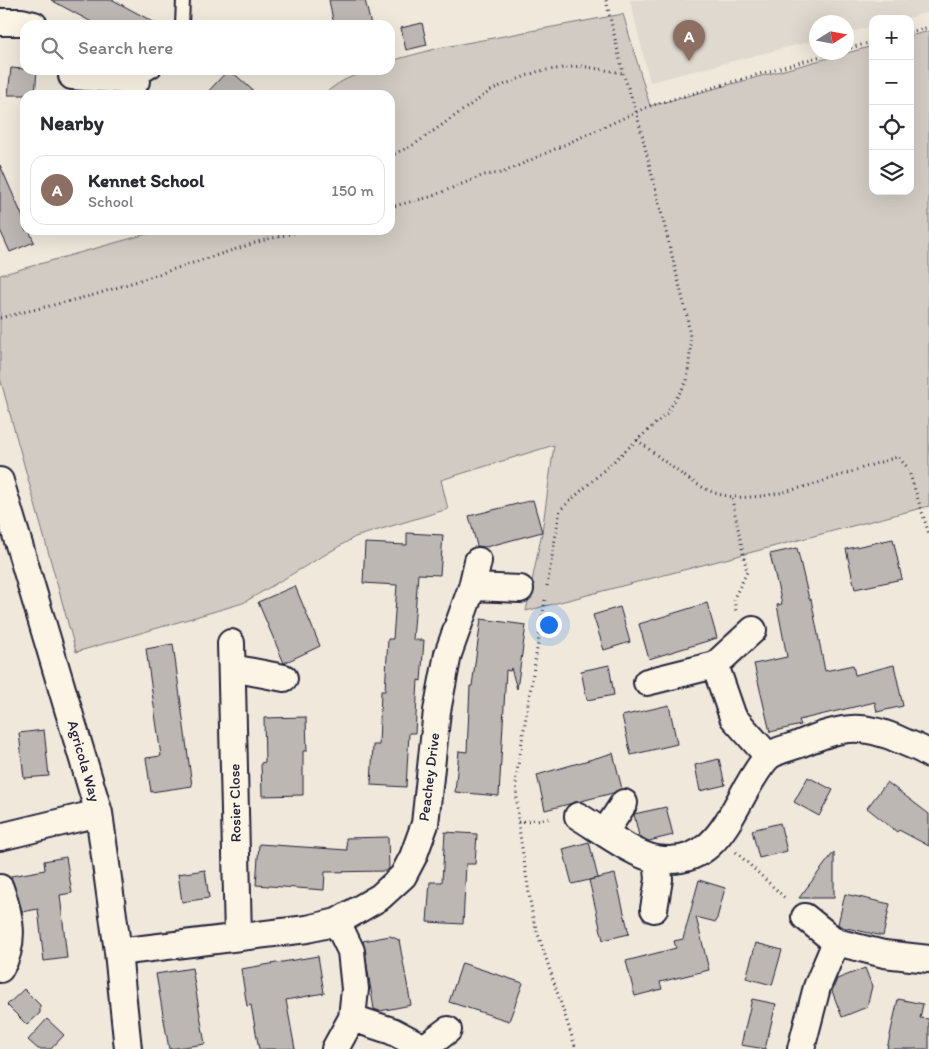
<!DOCTYPE html>
<html lang="en">
<head>
<meta charset="utf-8">
<style>
  :root { --surface:#fff; --page:#f7f7f7; --text:#2b2b33; --muted:#7c7c81; --line:#e1e1e2; --accent:#d93025 }
  body { margin:0; font-family:Itim,sans-serif; background:var(--page); color:var(--text) }
  .controls { position:absolute; right:15px; top:15px; display:grid; overflow:hidden; border-radius:10px; box-shadow:0 5px 20px #0002 }
  .controls button { width:45px; height:45px; display:grid; place-items:center; padding:0; border:0; border-bottom:1px solid var(--line); background:var(--surface); color:var(--text); font:25px sans-serif }
  .compass { position:absolute; left:809px; top:15px; width:45px; height:45px; border-radius:50%; background:var(--surface); box-shadow:0 5px 20px #0002; rotate:79deg }
  .you { position:absolute; left:548px; top:624px; width:18px; height:18px; margin:-12px; border:4px solid #fff; border-radius:50%; background:#1a73e8; box-shadow:0 0 0 8px #1a73e833 }
  .badge { display:grid; place-items:center; width:32px; height:32px; border-radius:50%; background:var(--accent); color:#fff; font-size:16px; font-weight:700 }
  .pin { position:absolute; translate:-50% -41px; filter:drop-shadow(0 1px 2px #0008) }
  .pin::after { content:''; position:absolute; top:26px; width:18px; height:15px; background:inherit; clip-path:polygon(0 0,100% 0,50% 100%) }
  .list { margin:0; padding:0; list-style:none }
  h2 { display:flex; justify-content:space-between; align-items:center; height:65px; margin:0; padding:0 20px; font-size:21px }
  h2 small { font-size:16px; font-weight:400; color:var(--muted) }
  .list li { display:grid; grid-template-columns:32px 1fr auto; gap:15px; align-items:center; box-sizing:border-box; height:70px; margin:0 10px 10px; padding:0 10px; border:1px solid var(--line); border-radius:15px }
  .list b { display:block; font-size:19px; white-space:nowrap }
  .list p { margin:0; font-size:16px; white-space:nowrap; color:var(--muted) }
  .list em { font-size:16px; font-style:normal; color:var(--muted) }
  .icon { flex:none; width:28px; height:28px; fill:none; stroke:currentColor; stroke-width:2; stroke-linecap:round; stroke-linejoin:round }
  .map { position:relative; flex:none; width:929px; height:1049px; overflow:hidden }
  .search { position:absolute; background:var(--surface); box-shadow:0 5px 20px #0002; left:20px; top:20px; width:375px; height:55px; display:flex; align-items:center; gap:12px; box-sizing:border-box; padding:0 18px; border-radius:15px; color:var(--muted); font-size:19px }
  .panel { position:absolute; background:var(--surface); box-shadow:0 5px 20px #0002; left:20px; top:90px; width:375px; height:145px; border-radius:15px }
  .map>svg:first-child { display:block }
  .built { fill:#e0d9cf }
  .green { fill:#d1cbc3; stroke:#7a767f }
  .building { fill:#bcb7b3; stroke:#22223b }
  .lines { fill:none; stroke-linecap:round; stroke-linejoin:round }
  .lane-casing { stroke:#22223b; stroke-width:16 }
  .street-casing { stroke:#22223b; stroke-width:30 }
  .path { stroke:#22223b; stroke-width:3; stroke-dasharray:1 4; stroke-linecap:butt }
  .lane { stroke:#fcf5e5; stroke-width:12 }
  .street { stroke:#fcf5e5; stroke-width:26 }
  .labels { text-anchor:middle; stroke-width:4; stroke-linejoin:round; paint-order:stroke }
  .street-label { font-size:15px; fill:#22223b; stroke:#fcf5e5 }
</style>
</head>
<body>
<div class="map">
<svg width="929" height="1049" viewBox="0 0 929 1049">
  <rect width="100%" height="100%" fill="#efe8db"/>
  <filter id="ink" filterUnits="userSpaceOnUse"><feTurbulence type="fractalNoise" baseFrequency=".02" numOctaves="2"/><feDisplacementMap in="SourceGraphic" scale="10" xChannelSelector="R" yChannelSelector="G"/><feConvolveMatrix kernelMatrix="1 2 1 2 8 2 1 2 1" color-interpolation-filters="sRGB"/></filter>
  <g filter="url(#ink)">
    <path class="built" d="M 630,0 L 929,0 L 929,12 L 903,19 L 873,19 L 873,26 L 847,33 L 846,22 L 816,22 L 816,40 L 650,82 Z"/>
    <path class="green" d="M 623,14 L 650,106 L 873,46 L 873,191 L 910,191 L 910,36 L 929,31 L 929,506 L 526,611 L 542,532 L 554,445 L 441,480 L 448,509 L 355,537 L 243,603 L 76,652 L 0,378 L 0,275 L 161,230 L 390,230 L 390,95 L 324,95 C 342,77 365,70 390,70 L 390,61 L 439,48 Z"/>
    <path class="building" d="M 51,0 L 113,0 L 159,25 L 97,25 Z
      M 329,0 L 365,0 L 371,25 L 334,25 Z
      M 422,23 L 427,45 L 406,50 L 401,28 Z
      M 11,68 L 37,70 L 35,95 L 8,95 Z
      M 228,70 L 230,70 L 258,95 L 205,95 Z
      M 0,165 L 25,222 L 25,230 L 29,230 L 34,242 L 10,252 L 0,230 Z
      M 533,500 L 542,532 L 486,547 L 477,546 L 469,516 Z
      M 407,533 L 443,535 L 440,575 L 418,574 L 413,640 L 424,640 L 421,681 L 418,680 L 415,733 L 409,733 L 406,787 L 371,785 L 373,745 L 379,745 L 381,691 L 385,691 L 388,639 L 393,639 L 397,585 L 363,583 L 365,543 L 407,545 Z
      M 893,539 L 902,579 L 855,589 L 846,549 Z
      M 797,548 L 809,599 L 811,599 L 825,671 L 853,665 L 855,675 L 894,665 L 903,706 L 877,712 L 875,702 L 799,720 L 801,725 L 770,732 L 754,664 L 787,657 L 777,605 L 782,604 L 770,554 Z
      M 295,586 L 320,646 L 284,663 L 258,602 Z
      M 707,603 L 717,638 L 649,659 L 639,624 Z
      M 620,607 L 630,642 L 604,650 L 593,615 Z
      M 481,619 L 526,625 L 517,689 L 511,668 L 510,671 L 506,670 L 499,796 L 455,792 L 459,751 L 467,752 L 470,686 L 472,686 Z
      M 173,644 L 192,786 L 151,792 L 146,758 L 161,756 L 146,649 Z
      M 609,665 L 614,695 L 587,700 L 581,671 Z
      M 669,705 L 677,744 L 631,755 L 622,716 Z
      M 306,717 L 307,751 L 303,751 L 303,795 L 262,796 L 261,763 L 265,762 L 264,718 Z
      M 44,730 L 49,776 L 24,778 L 19,733 Z
      M 613,753 L 622,789 L 613,793 L 545,810 L 537,775 Z
      M 719,759 L 725,785 L 700,791 L 695,765 Z
      M 808,777 L 833,790 L 819,816 L 794,802 Z
      M 887,782 L 929,814 L 929,846 L 899,830 L 897,832 L 867,808 Z
      M 666,807 L 673,835 L 649,841 L 639,836 L 634,814 Z
      M 780,823 L 787,851 L 759,858 L 752,830 Z
      M 445,832 L 477,834 L 475,864 L 466,864 L 463,924 L 427,922 L 430,882 L 442,882 Z
      M 388,837 L 389,869 L 386,871 L 325,872 L 324,890 L 256,885 L 259,844 L 347,850 L 346,838 Z
      M 589,842 L 598,878 L 572,884 L 563,849 Z
      M 834,852 L 834,898 L 799,898 Z
      M 66,857 L 72,893 L 60,895 L 67,958 L 44,961 L 38,909 L 22,912 L 11,876 L 45,870 L 44,861 Z
      M 205,870 L 209,898 L 182,902 L 178,874 Z
      M 615,874 L 629,934 L 603,940 L 589,880 Z
      M 699,880 L 725,888 L 716,922 L 696,917 L 709,970 L 660,982 L 662,989 L 635,996 L 626,961 L 676,948 L 674,941 L 683,939 Z
      M 845,894 L 890,904 L 883,936 L 842,927 L 838,924 Z
      M 390,936 L 399,940 L 411,1005 L 380,1011 L 374,1009 L 363,941 Z
      M 756,943 L 782,950 L 772,985 L 746,978 Z
      M 318,956 L 324,993 L 286,1000 L 295,1049 L 259,1049 L 251,1005 L 247,1006 L 241,969 Z
      M 462,963 L 523,983 L 509,1021 L 449,1002 Z
      M 192,968 L 205,1044 L 169,1049 L 156,974 Z
      M 865,968 L 872,986 L 867,1007 L 842,1017 L 832,991 L 837,979 Z
      M 24,989 L 40,1005 L 40,1013 L 27,1025 L 7,1005 Z
      M 752,999 L 776,1004 L 765,1049 L 741,1045 Z
      M 898,999 L 923,1004 L 920,1018 L 929,1019 L 929,1049 L 887,1049 Z
      M 47,1019 L 64,1035 L 51,1049 L 38,1049 L 28,1040 Z"/>
    <g class="lines">
      <defs>
        <path id="lane" d="M 182,25 L 183,0
          M 136,81 L 154,70"/>
        <path id="street" d="M 0,22 L 22,22 L 34,25
          M 72,76 L 136,81
          M 0,481 L 99,813 L 118,952 L 128,1049
          M 472,587 L 520,589
          M 231,643 L 238,937
          M 715,665 L 733,717 L 768,756
          M 232,668 L 284,678
          M 647,682 L 715,665 L 753,630
          M 578,816 C 598,828 635,856 657,859 C 724,870 734,795 766,759 C 773,751 788,748 797,745 C 839,728 859,721 902,741 C 911,745 921,748 929,754
          M 605,832 L 624,803
          M 0,837 L 99,813
          M 0,888 C 10,915 16,943 0,969
          M 654,909 L 659,879 L 657,859
          M 805,917 L 836,942 L 884,954 L 929,959
          M 118,952 L 307,929 L 337,922 L 380,897 L 403,876 L 413,857 L 425,824 L 437,711 L 448,654 L 472,587 L 478,561
          M 352,1018 L 392,1031 L 426,1049
          M 424,1048 L 448,1030
          M 335,1049 L 352,1018 L 355,989 L 351,951 L 337,922
          M 801,1049 L 817,987 L 836,942"/>
      </defs>
      <use href="#lane" class="lane-casing"/>
      <use href="#street" class="street-casing"/>
      <path class="path" d="M 910,32 L 929,27
        M 846,49 L 873,42
        M 390,156 L 415,144 L 493,89 L 539,71 L 581,66 L 623,73
        M 390,207 L 430,197 L 484,175 L 502,173 L 650,106 L 835,52
        M 0,318 L 94,295 L 261,241 L 305,230
        M 637,440 C 660,457 684,479 710,491 C 759,513 847,470 898,457 L 908,468 L 929,534
        M 732,499 L 747,572 L 734,598 L 736,612
        M 547,586 L 560,510 L 667,413 L 687,381 L 691,344 L 687,316 L 636,111 L 623,73 L 606,0
        M 545,600 L 516,778 L 518,822 L 533,919 L 576,1049
        M 518,822 L 552,818
        M 736,852 L 786,899"/>
      <use href="#lane" class="lane"/>
      <use href="#street" class="street"/>
    </g>
  </g>
  <g class="labels">
    <g class="street-label">
      <text transform="translate(84 761) rotate(74)" y="5">Agricola Way</text>
      <text transform="translate(429 777) rotate(-83)" y="5">Peachey Drive</text>
      <text transform="translate(235 803) rotate(-91)" y="5">Rosier Close</text>
    </g>
  </g>
</svg>
<div class="controls">
<button>+</button>
<button>−</button>
<button><svg class="icon" aria-label="locate" viewBox="0 0 24 24"><circle cx="12" cy="12" r="6"/><path d="M12 2v4M12 18v4M2 12h4M18 12h4"/></svg></button>
<button><svg class="icon" aria-label="layers" viewBox="0 0 24 24"><path d="M12 4l9 5-9 5-9-5zM3 14l9 5 9-5"/></svg></button>
</div>
<svg class="compass" viewBox="-18 -18 36 36"><path d="M0-13l5 13h-10z" fill="#e53935"/><path d="M0 13l5-13h-10z" fill="#7c7c81"/></svg>
<div class="you"></div>
<div class="pin badge" style="left:689px;top:61px;background:#8d6e63">A</div>
<div class="search"><svg class="icon" aria-label="search" viewBox="0 0 24 24"><circle cx="10" cy="10" r="6"/><path d="M15 15l6 6"/></svg>Search here</div>
<section class="panel">
<h2>Nearby<small></small></h2>
<ul class="list">
<li><span class="badge" style="background:#8d6e63">A</span><div><b>Kennet School</b><p>School</p></div><em>150 m</em></li>
</ul>
</section>
</div>
</body>
</html>
